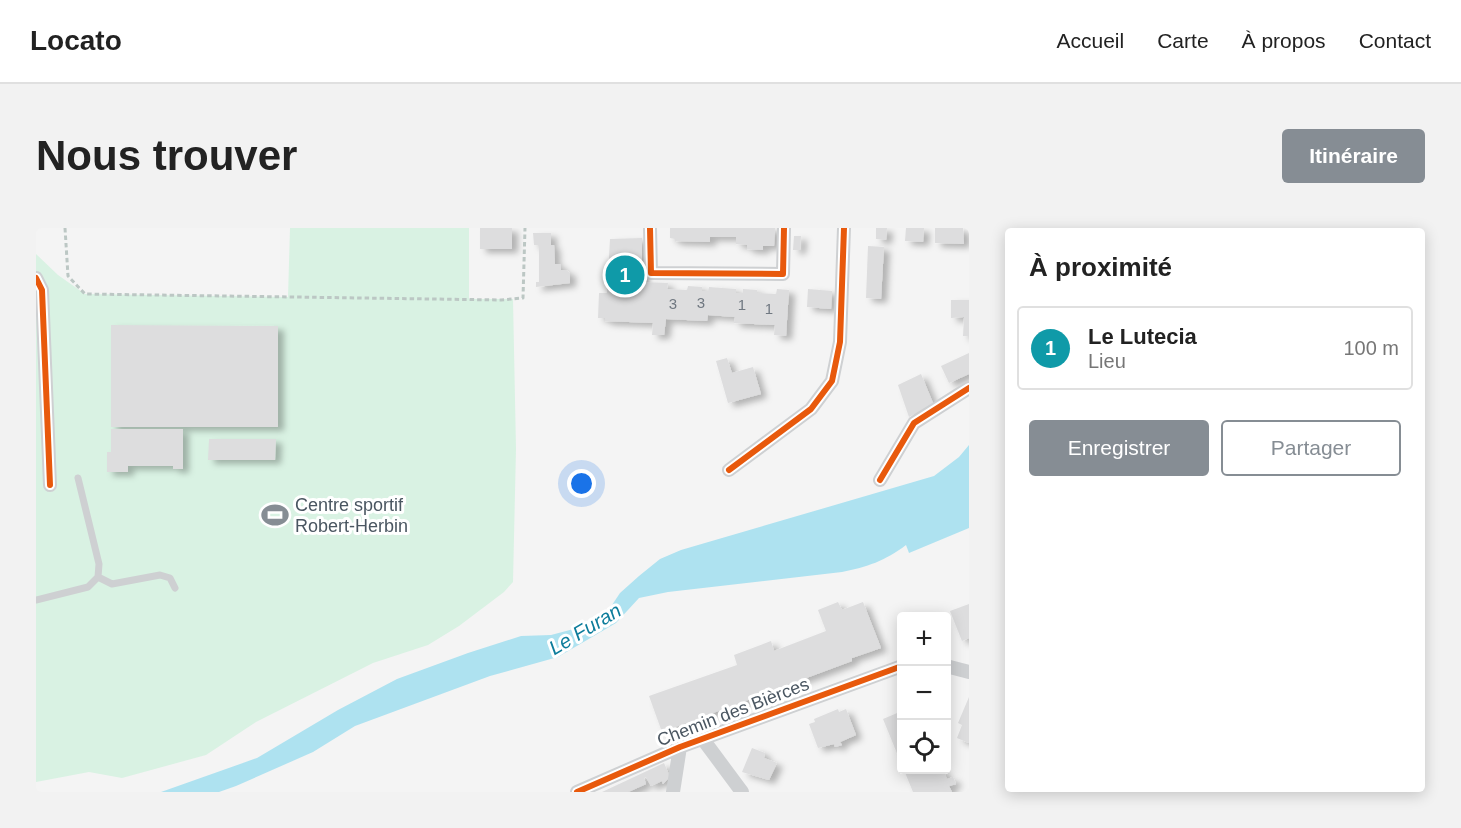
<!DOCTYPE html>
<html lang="fr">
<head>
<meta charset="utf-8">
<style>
  :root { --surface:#fff; --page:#f2f2f2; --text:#222; --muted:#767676; --line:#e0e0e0; --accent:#868d94 }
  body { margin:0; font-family:Arial,sans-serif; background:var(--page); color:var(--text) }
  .controls { position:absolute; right:18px; bottom:18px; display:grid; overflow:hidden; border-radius:6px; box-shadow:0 3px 15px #0003 }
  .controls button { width:54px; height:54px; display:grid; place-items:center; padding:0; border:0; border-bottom:2px solid var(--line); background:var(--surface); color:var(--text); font:30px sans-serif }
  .you { position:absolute; left:546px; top:256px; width:21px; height:21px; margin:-15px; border:4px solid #fff; border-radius:50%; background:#1a73e8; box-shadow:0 0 0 9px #1a73e833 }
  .badge { display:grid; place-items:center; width:39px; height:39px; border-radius:50%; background:var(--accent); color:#fff; font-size:20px; font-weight:700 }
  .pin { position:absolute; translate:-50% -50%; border:3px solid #fff; box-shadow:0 2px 6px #0006 }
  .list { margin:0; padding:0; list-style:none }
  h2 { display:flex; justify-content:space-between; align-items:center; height:78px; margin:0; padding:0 24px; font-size:26px }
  h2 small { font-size:20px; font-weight:400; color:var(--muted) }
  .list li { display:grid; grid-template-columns:39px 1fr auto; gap:18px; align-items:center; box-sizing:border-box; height:84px; margin:0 12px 12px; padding:0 12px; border:2px solid var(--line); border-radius:6px }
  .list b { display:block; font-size:22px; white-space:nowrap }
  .list p { margin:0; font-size:20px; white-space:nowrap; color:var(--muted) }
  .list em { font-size:20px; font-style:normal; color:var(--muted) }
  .actions { display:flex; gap:12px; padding:18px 24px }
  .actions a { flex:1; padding:14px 0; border:2px solid var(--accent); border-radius:6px; text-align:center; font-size:21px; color:var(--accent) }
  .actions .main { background:var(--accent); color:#fff }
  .icon { flex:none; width:33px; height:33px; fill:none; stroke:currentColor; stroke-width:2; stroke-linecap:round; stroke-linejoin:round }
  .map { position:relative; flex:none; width:933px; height:564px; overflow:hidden; border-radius:6px }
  header { display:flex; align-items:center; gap:36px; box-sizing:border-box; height:84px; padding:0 30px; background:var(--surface); border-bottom:2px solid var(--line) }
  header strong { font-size:28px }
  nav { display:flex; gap:33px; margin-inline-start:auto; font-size:21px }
  .intro { display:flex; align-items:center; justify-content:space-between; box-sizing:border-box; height:144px; padding:0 36px }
  h1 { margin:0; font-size:42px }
  .button { padding:15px 27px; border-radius:6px; background:var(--accent); color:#fff; font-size:21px; font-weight:700 }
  main { display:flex; gap:36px; padding:0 36px }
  aside { flex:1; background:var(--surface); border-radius:6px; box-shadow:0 3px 15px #0003 }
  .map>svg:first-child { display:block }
  .green { fill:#d9f2e3 }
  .water { fill:#aee2f0 }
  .building { fill:#ddddde; filter:url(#shadow) }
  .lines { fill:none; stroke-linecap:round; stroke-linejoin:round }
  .path { stroke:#bcc7c4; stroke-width:3; stroke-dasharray:4.5 3; stroke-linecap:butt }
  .lane { stroke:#ced0d2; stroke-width:7 }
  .street { stroke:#ced0d2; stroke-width:14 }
  .cycleway-casing { stroke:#fff; stroke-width:10 }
  .cycleway { stroke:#e8590c; stroke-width:6 }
  .labels { text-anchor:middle; stroke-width:6; stroke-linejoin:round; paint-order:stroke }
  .number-label { font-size:15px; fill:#707881 }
  .poi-label { font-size:18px; fill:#4a5661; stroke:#fff; text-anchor:start }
  .street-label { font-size:18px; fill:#4a5661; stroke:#fff }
  .water-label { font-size:20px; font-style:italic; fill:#0c7c9b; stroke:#fff }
</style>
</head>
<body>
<header>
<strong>Locato</strong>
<nav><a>Accueil</a><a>Carte</a><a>À propos</a><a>Contact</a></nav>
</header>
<div class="intro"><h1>Nous trouver</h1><a class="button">Itinéraire</a></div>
<main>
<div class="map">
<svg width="933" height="564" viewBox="0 0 933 564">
  <defs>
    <filter id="shadow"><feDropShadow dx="6" dy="4" stdDeviation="3" flood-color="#0004"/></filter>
  </defs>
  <rect width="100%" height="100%" fill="#f4f4f4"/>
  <path class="green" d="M 254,0 L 433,0 L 433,71 L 477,71 L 480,221 L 477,354 L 468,364 L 423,398 L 392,417 L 337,435 L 220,494 L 170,527 L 86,550 L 53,544 L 0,554 L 0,26 L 22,47 L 49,66 L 252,69 Z"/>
  <path class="water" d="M 933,217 L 933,300 L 873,325 L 870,317 C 849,333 831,339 806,344 L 632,364 L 603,370 L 580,395 L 522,429 L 454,448 L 319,498 L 277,524 L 200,558 L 183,564 L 125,564 L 221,530 L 302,482 L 361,451 L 432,425 L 485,408 L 515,407 L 549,398 L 570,386 L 584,365 L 603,348 L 624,331 L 645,322 L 898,248 L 923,229 Z"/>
  <path class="building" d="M 444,0 L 476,0 L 476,21 L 444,21 Z
    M 634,0 L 739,0 L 738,18 L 727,18 L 727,22 L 711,21 L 711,17 L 700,16 L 700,9 L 674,9 L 674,14 L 639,13 L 639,11 L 634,10 Z
    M 840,0 L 851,0 L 850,12 L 840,11 Z
    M 870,0 L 888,0 L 887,14 L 869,13 Z
    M 899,0 L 927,0 L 928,16 L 899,15 Z
    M 497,5 L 515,5 L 515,17 L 518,17 L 519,36 L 525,36 L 525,42 L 530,42 L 534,45 L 534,55 L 500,59 L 500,54 L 503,54 L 503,17 L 498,17 Z
    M 758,8 L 765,8 L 764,22 L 757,22 Z
    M 606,10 L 606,54 L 632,55 L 631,61 L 651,62 L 652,58 L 666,59 L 666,63 L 672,63 L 673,59 L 686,60 L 700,61 L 700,65 L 707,65 L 707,61 L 721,62 L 721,65 L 740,66 L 741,61 L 753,62 L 750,108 L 738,107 L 739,97 L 698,95 L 699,89 L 672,87 L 671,93 L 630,91 L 628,107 L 616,107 L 617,95 L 569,93 L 569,90 L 562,90 L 563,65 L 571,65 L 574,11 Z
    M 832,18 L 848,19 L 845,71 L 830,70 Z
    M 772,61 L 796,63 L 795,81 L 771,79 Z
    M 915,72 L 933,72 L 933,108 L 927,108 L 928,89 L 915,90 Z
    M 75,97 L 242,98 L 242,199 L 75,199 Z
    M 933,125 L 933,146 L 913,155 L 905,138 Z
    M 691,130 L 696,145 L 717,139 L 725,166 L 692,175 L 680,133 Z
    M 885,146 L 897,175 L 873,189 L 862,157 Z
    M 75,201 L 147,201 L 147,241 L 137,241 L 137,238 L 92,238 L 92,244 L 71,244 L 71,224 L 75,224 Z
    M 173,211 L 240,211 L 239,232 L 172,232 Z
    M 802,374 L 806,382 L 827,374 L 845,420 L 816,430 L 816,433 L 626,504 L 613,468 L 701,437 L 698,427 L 735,413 L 738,423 L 790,403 L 782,382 Z
    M 933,376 L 933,410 L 926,413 L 914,383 Z
    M 933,469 L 933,515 L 921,510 L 926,497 L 922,495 Z
    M 802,481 L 803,484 L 810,481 L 820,507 L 804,514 L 806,517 L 799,519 L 798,516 L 782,520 L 773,496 L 779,494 L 778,491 Z
    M 866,483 L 866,535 L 865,535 L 847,491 Z
    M 716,520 L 729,525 L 728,530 L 741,535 L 733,552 L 706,544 Z
    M 628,535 L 634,549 L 627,556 L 626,553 L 615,558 L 610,549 L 608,550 L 610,556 L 592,564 L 566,564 Z
    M 868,542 L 907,542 L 911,551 L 917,549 L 920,556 L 913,558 L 916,564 L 877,564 Z"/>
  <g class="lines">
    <path class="path" d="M 29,0 L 32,48 L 49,66 L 465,72 L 487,70 L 489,0"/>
    <path class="lane" d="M 62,349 L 76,356 L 124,347 L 134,350 L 139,360
      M 0,372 L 52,359 L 62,349 L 63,336 L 42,250"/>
    <path class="street" d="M 614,0 L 615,45 L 747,46 L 748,0
      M 0,50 L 6,62 L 14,257
      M 693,242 L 775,181 L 796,153 L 804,114 L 808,0
      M 844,252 L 878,195 L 933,160
      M 910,438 L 933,444
      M 666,510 L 706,564
      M 541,564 L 644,519 L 866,438
      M 637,564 L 644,519"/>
    <defs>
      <path id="cycleway" d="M 614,0 L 615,45 L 747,46 L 748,0
        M 0,50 L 6,62 L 14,257
        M 693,242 L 775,181 L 796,153 L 804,114 L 808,0
        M 844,252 L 878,195 L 933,160
        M 541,564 L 644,519 L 866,438"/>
    </defs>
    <use href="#cycleway" class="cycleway-casing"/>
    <use href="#cycleway" class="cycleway"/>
  </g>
  <defs>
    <symbol id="stadium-bare" viewBox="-9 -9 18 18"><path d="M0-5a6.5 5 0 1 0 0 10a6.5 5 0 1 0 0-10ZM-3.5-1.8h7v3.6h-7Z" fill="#868d94" stroke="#fff" stroke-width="2.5" paint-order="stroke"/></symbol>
  </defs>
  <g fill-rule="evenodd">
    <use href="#stadium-bare" x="220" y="268" width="38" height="38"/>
  </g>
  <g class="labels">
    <g class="number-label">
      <text x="665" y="80">3</text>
      <text x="637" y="81">3</text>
      <text x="706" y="82">1</text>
      <text x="733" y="86">1</text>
    </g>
    <g class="poi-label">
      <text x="259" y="283">Centre sportif<tspan x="259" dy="21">Robert-Herbin</tspan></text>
    </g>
    <g class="street-label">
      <text transform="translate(697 484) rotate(-21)" y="6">Chemin des Bièrces</text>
    </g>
    <g class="water-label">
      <text transform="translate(549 401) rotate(-31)" y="7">Le Furan</text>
    </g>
  </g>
</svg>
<div class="controls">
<button>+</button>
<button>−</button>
<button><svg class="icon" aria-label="locate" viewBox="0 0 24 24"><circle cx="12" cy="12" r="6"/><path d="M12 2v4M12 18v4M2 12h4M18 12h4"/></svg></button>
</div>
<div class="you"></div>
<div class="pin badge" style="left:589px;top:47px;background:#0f9aa8">1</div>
</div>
<aside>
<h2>À proximité<small></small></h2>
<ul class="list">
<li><span class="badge" style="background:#0f9aa8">1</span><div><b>Le Lutecia</b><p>Lieu</p></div><em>100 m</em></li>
</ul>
<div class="actions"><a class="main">Enregistrer</a><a>Partager</a></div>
</aside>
</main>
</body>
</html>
